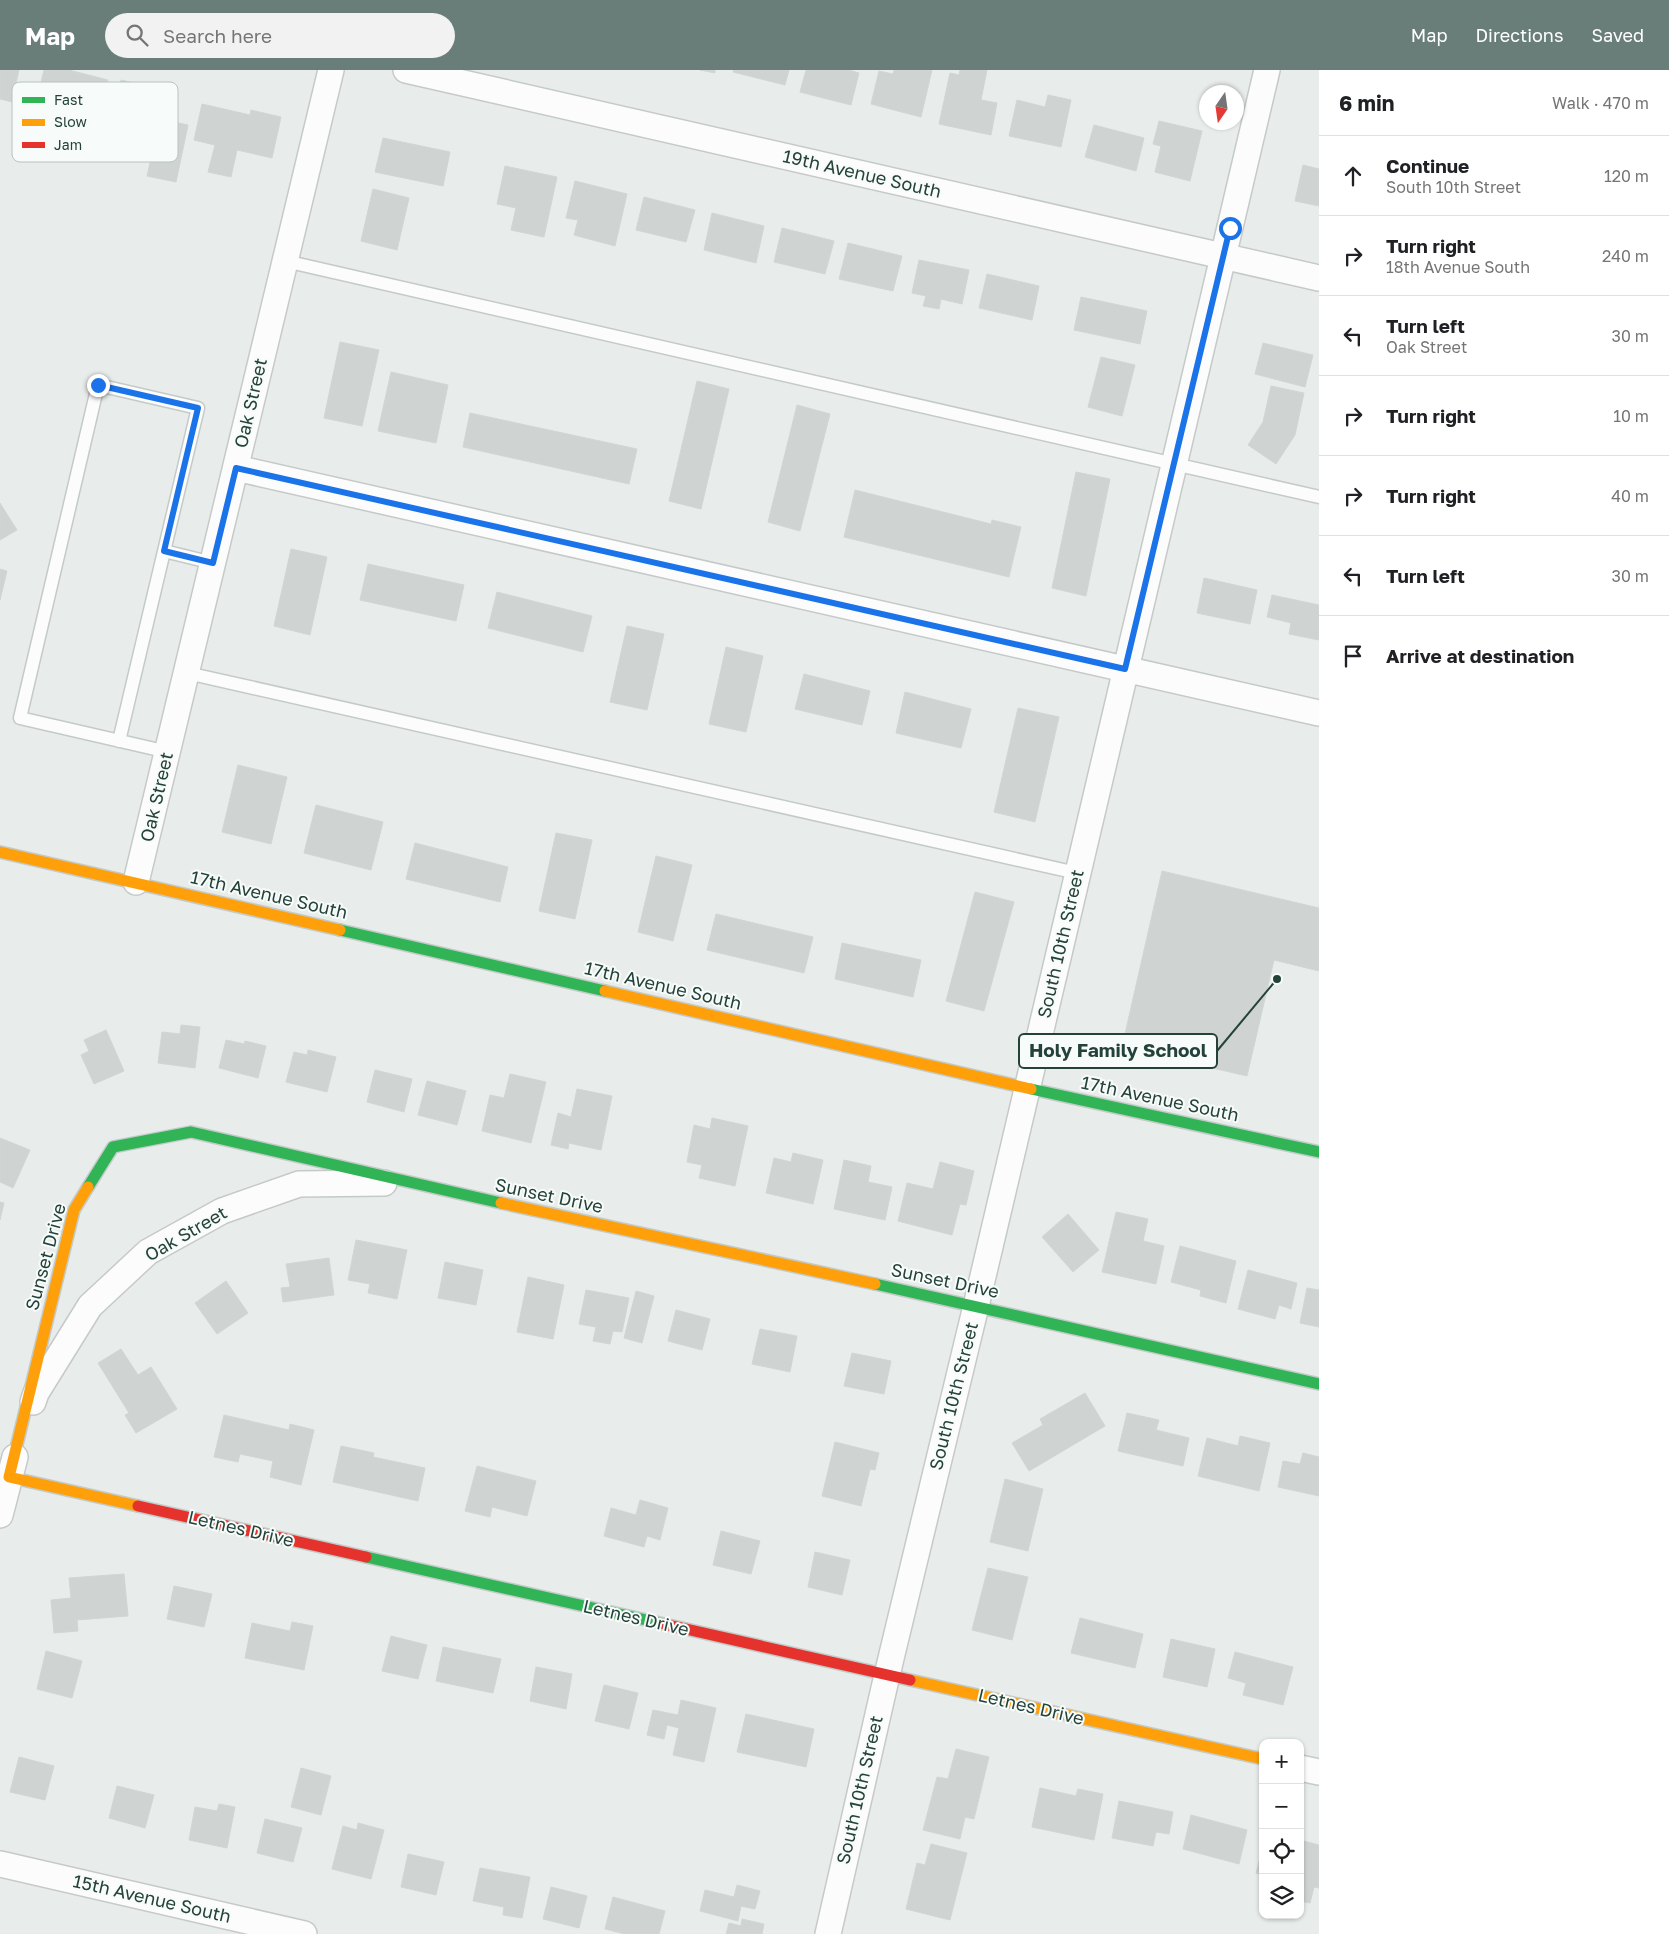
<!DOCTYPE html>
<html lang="en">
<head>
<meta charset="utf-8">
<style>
  :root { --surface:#fff; --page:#f2f2f2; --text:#202124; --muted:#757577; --line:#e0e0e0; --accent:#697e78 }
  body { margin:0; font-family:"Golos Text",sans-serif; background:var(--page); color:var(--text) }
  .controls { position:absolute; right:15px; bottom:15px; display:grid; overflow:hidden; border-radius:10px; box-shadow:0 1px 4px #0004 }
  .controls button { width:45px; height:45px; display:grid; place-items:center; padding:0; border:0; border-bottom:1px solid var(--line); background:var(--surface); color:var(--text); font:25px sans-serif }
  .compass { position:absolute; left:1199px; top:15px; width:45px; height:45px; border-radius:50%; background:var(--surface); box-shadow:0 1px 4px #0004; rotate:193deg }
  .stop { position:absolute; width:15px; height:15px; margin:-11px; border:4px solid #1a73e8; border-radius:50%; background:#fff }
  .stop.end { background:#1a73e8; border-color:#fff; box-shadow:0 1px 5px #0008 }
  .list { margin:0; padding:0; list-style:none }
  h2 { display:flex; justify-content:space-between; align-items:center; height:65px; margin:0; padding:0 20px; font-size:21px }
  h2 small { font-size:16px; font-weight:400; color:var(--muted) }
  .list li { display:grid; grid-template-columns:32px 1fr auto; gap:15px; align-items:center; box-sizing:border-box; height:80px; padding:0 20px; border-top:1px solid var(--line) }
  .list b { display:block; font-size:19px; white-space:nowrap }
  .list p { margin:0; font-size:16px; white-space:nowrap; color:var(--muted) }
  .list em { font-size:16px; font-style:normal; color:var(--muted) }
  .icon { flex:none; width:28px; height:28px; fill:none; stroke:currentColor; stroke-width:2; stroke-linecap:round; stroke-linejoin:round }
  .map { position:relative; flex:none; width:1319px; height:1864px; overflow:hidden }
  header { display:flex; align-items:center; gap:30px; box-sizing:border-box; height:70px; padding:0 25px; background:var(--accent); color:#fff }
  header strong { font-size:24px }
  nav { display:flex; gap:28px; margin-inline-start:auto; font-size:18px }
  .search { width:350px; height:45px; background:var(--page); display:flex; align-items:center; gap:12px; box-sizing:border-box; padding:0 18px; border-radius:28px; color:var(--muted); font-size:19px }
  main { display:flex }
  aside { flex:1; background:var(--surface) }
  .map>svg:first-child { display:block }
  .building { fill:#cfd4d2; stroke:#d1d6d4 }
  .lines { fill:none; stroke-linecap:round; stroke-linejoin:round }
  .lane-casing { stroke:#c5cac8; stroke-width:15 }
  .street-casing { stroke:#c5cac8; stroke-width:28 }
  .fast-casing { stroke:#c3cbc8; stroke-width:14 }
  .slow-casing { stroke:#c3cbc8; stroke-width:14 }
  .jam-casing { stroke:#c3cbc8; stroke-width:14 }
  .lane { stroke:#fcfcfc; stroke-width:12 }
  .street { stroke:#fcfcfc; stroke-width:25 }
  .fast { stroke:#30b455; stroke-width:11 }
  .slow { stroke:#ff9f0a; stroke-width:11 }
  .jam { stroke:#e5322d; stroke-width:11 }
  .route { stroke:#1a73e8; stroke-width:6 }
  .labels { text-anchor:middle; stroke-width:4; stroke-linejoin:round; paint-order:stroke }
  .street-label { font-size:18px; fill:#24423a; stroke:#f7fbf9 }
  .key { fill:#f7fbf9; stroke:#b8c4c0; stroke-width:1 }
  .key-label { font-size:14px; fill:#24423a }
  .leader { fill:none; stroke:#24423a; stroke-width:2 }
  .callout-dot { fill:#24423a; stroke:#f7fbf9; stroke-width:2 }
  .callout { fill:#f7fbf9; stroke:#24423a; stroke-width:2 }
  .callout-label { font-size:19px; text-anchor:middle; font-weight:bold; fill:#24423a }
</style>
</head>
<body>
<header>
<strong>Map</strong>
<div class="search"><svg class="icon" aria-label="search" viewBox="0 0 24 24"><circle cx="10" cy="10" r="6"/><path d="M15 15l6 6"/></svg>Search here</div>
<nav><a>Map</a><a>Directions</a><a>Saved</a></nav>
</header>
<main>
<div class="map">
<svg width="1319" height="1864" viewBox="0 0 1319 1864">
  <rect width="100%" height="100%" fill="#e8edeb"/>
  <path class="building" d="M 0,0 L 19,0 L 12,32 L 0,29 Z
    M 44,0 L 69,0 L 108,10 L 99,48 L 36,33 Z
    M 700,0 L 715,0 L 715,3 Z
    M 734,0 L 789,0 L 785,15 L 733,2 Z
    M 806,0 L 849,0 L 859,3 L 851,35 L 800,22 Z
    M 894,0 L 932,0 L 921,47 L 871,34 L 879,1 L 893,4 Z
    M 960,0 L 987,0 L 981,30 L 997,33 L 991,65 L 939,54 L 950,3 L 959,5 Z
    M 121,10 L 156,18 L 142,82 L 107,75 Z
    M 1048,25 L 1071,30 L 1061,77 L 1009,66 L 1017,30 L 1045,37 Z
    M 202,34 L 250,45 L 251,40 L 281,47 L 272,88 L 237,80 L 231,107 L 208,102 L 215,75 L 194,70 Z
    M 160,49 L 188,55 L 176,112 L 147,106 Z
    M 1159,51 L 1202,61 L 1190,111 L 1155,102 L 1161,76 L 1153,74 Z
    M 1094,55 L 1144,68 L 1136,101 L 1085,87 Z
    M 383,68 L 450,82 L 443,116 L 375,102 Z
    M 1303,95 L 1319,99 L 1319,136 L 1295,131 Z
    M 505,96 L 557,107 L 544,167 L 511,160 L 516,138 L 497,134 Z
    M 575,111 L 627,124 L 615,176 L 574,165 L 578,150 L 566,148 Z
    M 373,119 L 409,128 L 397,180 L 361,171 Z
    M 644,127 L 695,140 L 686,172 L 636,160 Z
    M 712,143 L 764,156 L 756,193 L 704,180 Z
    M 782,158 L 834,171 L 825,204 L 774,192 Z
    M 848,173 L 902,186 L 893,221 L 839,209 Z
    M 919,190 L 969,200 L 962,234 L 941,229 L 939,239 L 923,236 L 926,226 L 912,223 Z
    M 987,204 L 1039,216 L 1032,250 L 979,238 Z
    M 1081,227 L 1147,241 L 1140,274 L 1074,260 Z
    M 340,272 L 379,280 L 362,356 L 324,348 Z
    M 1263,273 L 1313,285 L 1305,317 L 1255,304 Z
    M 1101,287 L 1135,295 L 1122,346 L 1088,337 Z
    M 391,302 L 448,315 L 436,373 L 378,361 Z
    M 697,311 L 729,319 L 701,439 L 669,431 Z
    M 1271,316 L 1304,323 L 1295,365 L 1276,394 L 1248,375 L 1263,352 Z
    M 797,335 L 830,344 L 800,461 L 768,452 Z
    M 470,343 L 637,379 L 629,414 L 463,377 Z
    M 1076,402 L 1110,409 L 1086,526 L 1052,518 Z
    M 855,420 L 991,454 L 992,450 L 1021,457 L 1009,507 L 844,467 Z
    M 0,433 L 17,460 L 0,470 Z
    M 291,479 L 327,487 L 310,565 L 274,556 Z
    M 368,494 L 464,515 L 456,551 L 360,530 Z
    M 0,499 L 7,501 L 0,530 Z
    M 1204,508 L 1257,520 L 1250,554 L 1197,543 Z
    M 497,522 L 592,546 L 583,582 L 488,558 Z
    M 1272,525 L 1319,535 L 1319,570 L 1289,564 L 1291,553 L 1267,547 Z
    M 627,556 L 664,564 L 647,640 L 610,632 Z
    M 726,577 L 763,586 L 746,662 L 709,654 Z
    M 804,604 L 870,621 L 862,655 L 795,639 Z
    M 905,622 L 971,639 L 961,678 L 896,663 Z
    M 1018,638 L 1059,647 L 1035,752 L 994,742 Z
    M 238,695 L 287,707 L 271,774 L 222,762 Z
    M 316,735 L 383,752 L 371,800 L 304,783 Z
    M 556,763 L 592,770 L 575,849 L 539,841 Z
    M 415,773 L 508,797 L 500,832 L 406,809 Z
    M 656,786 L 692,795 L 673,871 L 638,862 Z
    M 1162,801 L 1319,838 L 1319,901 L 1274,890 L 1247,1006 L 1122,977 Z
    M 975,822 L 1014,832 L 984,941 L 946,931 Z
    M 716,844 L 813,867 L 804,903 L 707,880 Z
    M 842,873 L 921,890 L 913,927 L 835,909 Z
    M 181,955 L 200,957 L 195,998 L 158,993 L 162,962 L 180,964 Z
    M 106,960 L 124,1001 L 94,1014 L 81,985 L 89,981 L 84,970 Z
    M 226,970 L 244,974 L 245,971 L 266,976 L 258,1008 L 219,998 Z
    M 308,980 L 336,987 L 327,1022 L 286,1012 L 294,982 L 307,985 Z
    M 375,1000 L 412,1009 L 404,1042 L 367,1032 Z
    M 510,1004 L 546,1012 L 531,1073 L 482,1061 L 490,1025 L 504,1028 Z
    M 427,1011 L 466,1021 L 457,1055 L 418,1045 Z
    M 577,1019 L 612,1026 L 601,1080 L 569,1073 L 568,1079 L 551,1075 L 558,1043 L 571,1047 Z
    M 712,1048 L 748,1056 L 735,1116 L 699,1108 L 702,1095 L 687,1092 L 694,1055 L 710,1059 Z
    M 0,1068 L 30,1080 L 13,1118 L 0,1112 Z
    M 793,1083 L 823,1090 L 813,1134 L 766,1123 L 774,1088 L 791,1092 Z
    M 844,1090 L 871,1096 L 868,1112 L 892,1117 L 885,1150 L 834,1139 Z
    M 940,1092 L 974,1101 L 966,1135 L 960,1134 L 952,1165 L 898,1151 L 907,1113 L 933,1119 Z
    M 0,1132 L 4,1133 L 0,1150 Z
    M 1116,1142 L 1148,1149 L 1143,1171 L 1164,1176 L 1156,1214 L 1102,1202 Z
    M 1068,1144 L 1099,1180 L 1073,1202 L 1042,1167 Z
    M 356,1170 L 407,1180 L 397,1229 L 368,1223 L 370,1214 L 348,1210 Z
    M 1180,1176 L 1236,1191 L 1226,1233 L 1200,1226 L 1201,1220 L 1171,1212 Z
    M 329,1188 L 334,1225 L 283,1232 L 281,1218 L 290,1217 L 286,1194 Z
    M 445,1192 L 483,1200 L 476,1235 L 438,1228 Z
    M 1248,1200 L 1297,1213 L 1291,1239 L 1279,1235 L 1275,1249 L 1238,1239 Z
    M 528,1207 L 564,1215 L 553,1269 L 517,1262 Z
    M 226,1211 L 248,1243 L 217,1264 L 195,1233 Z
    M 1307,1218 L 1319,1220 L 1319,1257 L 1300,1253 Z
    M 586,1220 L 629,1228 L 622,1262 L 613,1261 L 610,1274 L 593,1271 L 596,1257 L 579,1254 Z
    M 636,1221 L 654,1226 L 642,1273 L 624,1268 Z
    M 676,1240 L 710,1249 L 702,1280 L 668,1271 Z
    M 760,1259 L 797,1266 L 790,1302 L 752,1294 Z
    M 121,1279 L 138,1305 L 151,1297 L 177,1339 L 136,1363 L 125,1345 L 129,1343 L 98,1293 Z
    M 852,1283 L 891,1291 L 884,1324 L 844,1316 Z
    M 1085,1323 L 1105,1356 L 1029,1401 L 1012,1373 L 1043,1355 L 1040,1349 Z
    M 1127,1343 L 1159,1350 L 1156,1360 L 1189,1368 L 1183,1396 L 1118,1381 Z
    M 224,1345 L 289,1360 L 290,1354 L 314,1360 L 301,1415 L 270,1407 L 273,1391 L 240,1384 L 238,1392 L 214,1387 Z
    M 1240,1366 L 1270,1373 L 1259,1421 L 1198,1406 L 1207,1368 L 1238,1376 Z
    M 835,1372 L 879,1383 L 875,1400 L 870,1399 L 861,1436 L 822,1426 Z
    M 341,1376 L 374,1383 L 373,1387 L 425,1398 L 418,1431 L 333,1412 Z
    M 1303,1383 L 1319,1387 L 1319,1426 L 1278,1417 L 1283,1391 L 1300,1394 Z
    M 477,1396 L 536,1411 L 527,1446 L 492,1437 L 490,1447 L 465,1441 Z
    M 1005,1409 L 1043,1419 L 1028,1481 L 990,1472 Z
    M 640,1430 L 668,1438 L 660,1470 L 647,1466 L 644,1477 L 604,1466 L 611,1438 L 636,1445 Z
    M 721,1461 L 760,1471 L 751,1504 L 713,1495 Z
    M 815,1482 L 850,1490 L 842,1525 L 808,1517 Z
    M 988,1498 L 1028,1507 L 1012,1570 L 972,1560 Z
    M 124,1504 L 128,1546 L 77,1550 L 78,1561 L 54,1563 L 51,1530 L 71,1528 L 69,1508 Z
    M 174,1516 L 212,1524 L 204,1557 L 167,1549 Z
    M 1080,1548 L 1143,1564 L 1135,1598 L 1071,1583 Z
    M 292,1552 L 313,1556 L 304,1600 L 245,1588 L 252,1553 L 290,1561 Z
    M 391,1566 L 427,1575 L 418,1609 L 382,1601 Z
    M 1171,1569 L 1215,1579 L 1207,1617 L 1163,1607 Z
    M 443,1577 L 501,1589 L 493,1623 L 436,1611 Z
    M 46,1581 L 82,1591 L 72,1628 L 37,1619 Z
    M 1235,1582 L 1293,1597 L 1283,1635 L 1243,1625 L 1246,1613 L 1228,1608 Z
    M 536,1597 L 572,1604 L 566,1639 L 530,1631 Z
    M 604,1615 L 638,1623 L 629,1659 L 595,1651 Z
    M 681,1630 L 716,1638 L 704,1692 L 673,1685 L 679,1658 L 667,1655 L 664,1669 L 647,1665 L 653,1640 L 678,1645 Z
    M 746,1644 L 814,1659 L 806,1697 L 737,1682 Z
    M 956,1679 L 989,1687 L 974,1749 L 965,1747 L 960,1769 L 923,1760 L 937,1707 L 948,1709 Z
    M 19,1687 L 54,1696 L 45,1730 L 10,1722 Z
    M 301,1698 L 331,1706 L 321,1745 L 291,1737 Z
    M 117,1716 L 154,1725 L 145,1758 L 109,1748 Z
    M 1040,1718 L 1076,1726 L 1078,1719 L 1103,1724 L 1094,1770 L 1032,1757 Z
    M 1119,1731 L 1173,1742 L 1169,1764 L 1156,1762 L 1153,1776 L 1112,1768 Z
    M 219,1734 L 235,1737 L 227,1778 L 189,1770 L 195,1737 L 217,1741 Z
    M 1191,1745 L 1247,1760 L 1239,1794 L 1183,1779 Z
    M 265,1749 L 302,1758 L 293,1792 L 257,1783 Z
    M 358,1753 L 384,1760 L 371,1809 L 332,1799 L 343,1756 L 357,1760 Z
    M 1300,1770 L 1319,1775 L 1319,1818 L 1314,1817 L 1310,1833 L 1300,1831 Z
    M 931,1774 L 967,1783 L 950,1850 L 906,1839 L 917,1793 L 925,1795 Z
    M 1263,1777 L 1263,1805 L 1256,1803 Z
    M 408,1784 L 444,1792 L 436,1825 L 401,1817 Z
    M 480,1798 L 530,1807 L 522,1848 L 503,1845 L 504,1837 L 473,1831 Z
    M 737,1815 L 760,1821 L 755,1839 L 741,1836 L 738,1851 L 700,1841 L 705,1820 L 734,1827 Z
    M 551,1817 L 587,1826 L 579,1858 L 543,1849 Z
    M 613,1827 L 665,1841 L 659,1864 L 625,1864 L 605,1859 Z
    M 742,1849 L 764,1854 L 762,1864 L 726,1864 L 729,1853 L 741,1856 Z"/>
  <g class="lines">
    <defs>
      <path id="lane" d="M 285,191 L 1319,427
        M 164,481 L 213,493
        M 187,603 L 1077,803
        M 119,671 L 198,338 L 98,315 L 20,648 L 168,682"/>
      <path id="street" d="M 406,0 L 1319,208
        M 236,398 L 1319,643
        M 136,812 L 331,0
        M 33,1332 L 36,1323 L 90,1236 L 148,1182 L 222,1141 L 299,1114 L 384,1113
        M 0,1445 L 15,1387
        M 1300,1698 L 1319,1702
        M 0,1794 L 304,1864
        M 828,1864 L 887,1605 L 976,1236 L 1267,0"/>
      <path id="fast" d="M 340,860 L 605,921
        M 1031,1019 L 1319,1082
        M 88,1117 L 113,1077 L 191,1062 L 501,1133
        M 875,1214 L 1319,1314
        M 366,1487 L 664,1554"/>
      <path id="slow" d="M 0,782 L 340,860
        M 605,921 L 1031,1019
        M 88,1117 L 74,1140 L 9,1407 L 138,1436
        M 501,1133 L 875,1214
        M 910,1610 L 1263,1689"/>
      <path id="jam" d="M 138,1436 L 366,1487
        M 664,1554 L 910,1610"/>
    </defs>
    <use href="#lane" class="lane-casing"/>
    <use href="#street" class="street-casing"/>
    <use href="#fast" class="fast-casing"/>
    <use href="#slow" class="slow-casing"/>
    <use href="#jam" class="jam-casing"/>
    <use href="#lane" class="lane"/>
    <use href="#street" class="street"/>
    <use href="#fast" class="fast"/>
    <use href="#slow" class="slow"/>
    <use href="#jam" class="jam"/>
  </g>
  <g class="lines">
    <path class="route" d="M 98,315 L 198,338 L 164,481 L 213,493 L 236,398 L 1125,599 L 1230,158"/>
  </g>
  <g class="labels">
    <g class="street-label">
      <text transform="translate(862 104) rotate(13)" y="6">19th Avenue South</text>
      <text transform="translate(251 333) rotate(-77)" y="6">Oak Street</text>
      <text transform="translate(157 727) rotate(-77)" y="6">Oak Street</text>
      <text transform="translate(269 825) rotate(13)" y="6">17th Avenue South</text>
      <text transform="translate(1061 874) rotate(-77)" y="6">South 10th Street</text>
      <text transform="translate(663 916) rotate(13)" y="6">17th Avenue South</text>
      <text transform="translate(1160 1029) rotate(12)" y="6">17th Avenue South</text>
      <text transform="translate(549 1126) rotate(12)" y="6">Sunset Drive</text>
      <text transform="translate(186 1164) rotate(-30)" y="6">Oak Street</text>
      <text transform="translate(46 1187) rotate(-75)" y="6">Sunset Drive</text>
      <text transform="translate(945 1211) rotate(12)" y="6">Sunset Drive</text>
      <text transform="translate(954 1326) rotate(-76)" y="6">South 10th Street</text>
      <text transform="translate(241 1459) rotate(13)" y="6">Letnes Drive</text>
      <text transform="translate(636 1548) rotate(13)" y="6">Letnes Drive</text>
      <text transform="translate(1031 1637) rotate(13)" y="6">Letnes Drive</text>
      <text transform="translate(860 1720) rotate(-77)" y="6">South 10th Street</text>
      <text transform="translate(152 1829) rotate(13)" y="6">15th Avenue South</text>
    </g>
  </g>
  <rect x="12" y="12" width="166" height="80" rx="8" class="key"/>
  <rect x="22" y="27" width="23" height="6" fill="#30b455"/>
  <rect x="22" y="49" width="23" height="7" fill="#ff9f0a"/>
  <rect x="22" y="72" width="23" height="6" fill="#e5322d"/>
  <g class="key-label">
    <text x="54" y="35">Fast</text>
    <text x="54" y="57">Slow</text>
    <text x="54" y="80">Jam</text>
  </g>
  <path class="leader" d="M1277 909L1217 981"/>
  <circle class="callout-dot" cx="1277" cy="909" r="5"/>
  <rect class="callout" x="1019" y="964" width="198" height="34" rx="5"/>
  <g class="callout-label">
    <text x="1118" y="987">Holy Family School</text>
  </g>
</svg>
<div class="controls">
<button>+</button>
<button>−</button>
<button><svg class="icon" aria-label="locate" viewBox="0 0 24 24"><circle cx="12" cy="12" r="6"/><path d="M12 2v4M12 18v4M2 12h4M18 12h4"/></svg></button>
<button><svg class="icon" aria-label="layers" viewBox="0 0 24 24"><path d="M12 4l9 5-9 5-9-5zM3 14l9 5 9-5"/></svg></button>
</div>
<svg class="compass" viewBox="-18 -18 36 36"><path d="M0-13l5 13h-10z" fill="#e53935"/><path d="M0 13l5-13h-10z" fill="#757577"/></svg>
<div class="stop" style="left:1230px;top:158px"></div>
<div class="stop end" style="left:98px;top:315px"></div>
</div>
<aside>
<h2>6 min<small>Walk · 470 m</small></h2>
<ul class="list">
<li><svg class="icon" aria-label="ahead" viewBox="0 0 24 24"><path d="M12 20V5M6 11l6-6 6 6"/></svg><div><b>Continue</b><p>South 10th Street</p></div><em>120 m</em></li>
<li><svg class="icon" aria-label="right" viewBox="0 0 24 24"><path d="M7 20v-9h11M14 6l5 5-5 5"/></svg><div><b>Turn right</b><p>18th Avenue South</p></div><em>240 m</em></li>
<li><svg class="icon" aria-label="left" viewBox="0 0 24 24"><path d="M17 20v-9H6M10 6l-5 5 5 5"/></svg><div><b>Turn left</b><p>Oak Street</p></div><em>30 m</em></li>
<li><svg class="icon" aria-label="right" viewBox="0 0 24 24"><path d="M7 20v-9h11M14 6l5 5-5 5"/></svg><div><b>Turn right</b></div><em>10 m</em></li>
<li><svg class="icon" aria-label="right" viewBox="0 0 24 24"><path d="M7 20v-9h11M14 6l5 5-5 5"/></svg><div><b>Turn right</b></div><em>40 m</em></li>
<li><svg class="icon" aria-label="left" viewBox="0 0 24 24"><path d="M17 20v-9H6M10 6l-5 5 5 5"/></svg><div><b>Turn left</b></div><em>30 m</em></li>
<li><svg class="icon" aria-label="arrive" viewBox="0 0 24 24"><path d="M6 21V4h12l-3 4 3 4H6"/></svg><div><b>Arrive at destination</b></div></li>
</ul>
</aside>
</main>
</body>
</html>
